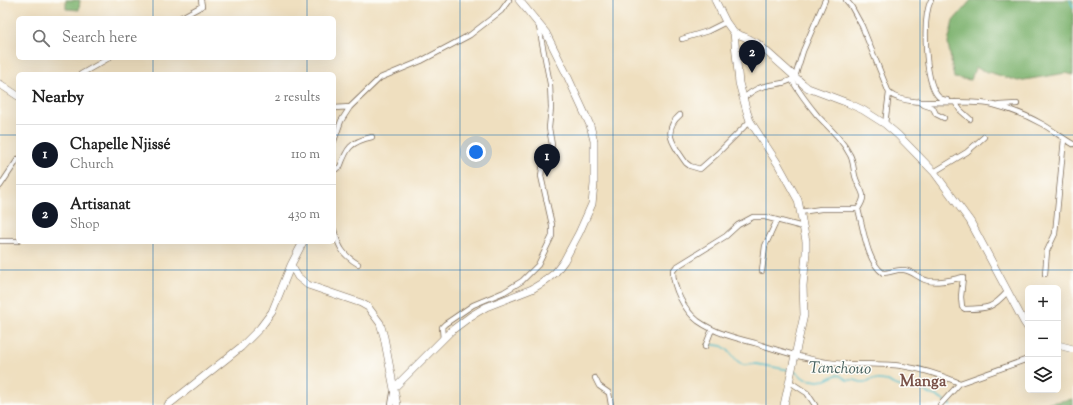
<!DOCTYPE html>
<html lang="en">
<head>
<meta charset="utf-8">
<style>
  :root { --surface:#fff; --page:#f2f2f2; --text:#222; --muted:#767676; --line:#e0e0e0; --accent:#111827 }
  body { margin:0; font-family:"Sorts Mill Goudy",serif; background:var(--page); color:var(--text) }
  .controls { position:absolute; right:12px; bottom:12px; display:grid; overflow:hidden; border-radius:6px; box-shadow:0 4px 16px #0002 }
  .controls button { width:36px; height:36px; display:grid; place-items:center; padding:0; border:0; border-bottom:1px solid var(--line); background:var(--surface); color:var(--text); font:20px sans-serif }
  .you { position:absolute; left:476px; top:152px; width:14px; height:14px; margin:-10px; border:3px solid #fff; border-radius:50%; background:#1a73e8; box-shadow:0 0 0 6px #1a73e833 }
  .badge { display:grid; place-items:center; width:26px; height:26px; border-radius:50%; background:var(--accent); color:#fff; font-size:13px; font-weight:700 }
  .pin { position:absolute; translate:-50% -33px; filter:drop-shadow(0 1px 2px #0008) }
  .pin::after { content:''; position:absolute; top:21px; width:14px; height:12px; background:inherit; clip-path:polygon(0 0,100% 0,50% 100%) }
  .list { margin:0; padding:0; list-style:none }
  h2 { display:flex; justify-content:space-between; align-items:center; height:52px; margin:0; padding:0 16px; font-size:17px }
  h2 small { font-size:13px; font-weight:400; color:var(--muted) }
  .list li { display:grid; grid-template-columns:26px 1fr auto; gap:12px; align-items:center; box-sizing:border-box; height:60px; padding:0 16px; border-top:1px solid var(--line) }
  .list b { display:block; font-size:15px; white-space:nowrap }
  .list p { margin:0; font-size:13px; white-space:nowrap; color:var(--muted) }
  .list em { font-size:13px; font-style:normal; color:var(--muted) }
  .icon { flex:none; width:22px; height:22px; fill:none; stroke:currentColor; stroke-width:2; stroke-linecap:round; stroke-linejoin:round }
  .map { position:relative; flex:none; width:1073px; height:405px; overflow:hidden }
  .search { position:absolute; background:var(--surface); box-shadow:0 4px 16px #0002; left:16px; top:16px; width:320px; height:44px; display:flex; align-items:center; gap:10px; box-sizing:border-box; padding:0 14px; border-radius:6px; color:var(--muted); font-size:15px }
  .panel { position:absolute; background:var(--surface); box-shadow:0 4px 16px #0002; left:16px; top:72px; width:320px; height:172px; border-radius:6px }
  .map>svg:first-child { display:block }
  .forest { fill:#7eb370; stroke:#5c6e47 }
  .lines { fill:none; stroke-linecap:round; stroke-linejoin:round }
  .stream { stroke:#51becb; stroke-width:1.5 }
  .street-casing { stroke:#7a6956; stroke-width:6 }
  .secondary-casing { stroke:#7a6956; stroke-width:8 }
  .street { stroke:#fff; stroke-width:4.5 }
  .secondary { stroke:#fff; stroke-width:7 }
  .grid { fill:none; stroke:#1f6fb2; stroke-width:1; stroke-opacity:0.55 }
  .labels { text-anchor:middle; stroke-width:3; stroke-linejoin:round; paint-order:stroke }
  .water-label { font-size:16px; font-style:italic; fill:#435e5b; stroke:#fdfcf7 }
  .neighbourhood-label { font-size:16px; font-weight:bold; fill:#795148; stroke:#fdfcf7 }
</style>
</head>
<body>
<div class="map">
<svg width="1073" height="405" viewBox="0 0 1073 405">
  <rect width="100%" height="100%" fill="#fdfcf7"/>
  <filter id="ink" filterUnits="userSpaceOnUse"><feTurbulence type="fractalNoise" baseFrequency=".025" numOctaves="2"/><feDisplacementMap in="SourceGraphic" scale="8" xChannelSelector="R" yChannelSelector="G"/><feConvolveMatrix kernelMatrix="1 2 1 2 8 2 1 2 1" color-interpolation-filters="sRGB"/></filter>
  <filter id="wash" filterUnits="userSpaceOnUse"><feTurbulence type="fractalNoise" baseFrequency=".012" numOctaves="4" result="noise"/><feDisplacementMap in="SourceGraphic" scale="16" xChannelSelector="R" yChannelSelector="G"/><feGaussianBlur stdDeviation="0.9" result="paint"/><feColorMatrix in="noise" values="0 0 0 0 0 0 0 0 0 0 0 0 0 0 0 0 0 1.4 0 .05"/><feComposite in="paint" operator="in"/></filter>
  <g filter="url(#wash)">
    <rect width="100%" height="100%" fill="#efdfbf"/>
    <path class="forest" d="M 66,0 L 80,0 L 79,10 L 66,9 Z
      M 971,0 L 1073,0 L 1073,75 L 1066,73 L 1018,81 L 975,68 L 971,80 L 954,78 L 948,43 L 953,21 Z
      M 1073,399 L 1073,405 L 1037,405 Z"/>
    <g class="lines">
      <path class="stream" d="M 1070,0 L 1073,7
        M 709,344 L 722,346 L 728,350 L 736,360 L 743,365 L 756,364 L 790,370
        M 794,371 L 805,379 L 818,381 L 826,380 L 836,375 L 839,375 L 847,380 L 854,380 L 861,382 L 866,382 L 872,379 L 888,381 L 893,384 L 902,387 L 917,386 L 929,394 L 936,396 L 951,405"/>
    </g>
  </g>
  <g filter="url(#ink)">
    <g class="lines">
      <defs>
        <path id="street" d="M 846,0 L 851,6 L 862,26 L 889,93 C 910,110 966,97 994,105 C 1010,109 1028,116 1042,124 C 1053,130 1062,138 1073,144
          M 931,0 C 922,18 925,79 937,95 C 940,99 944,100 948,100
          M 180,18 L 202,6 L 201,0
          M 682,39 L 708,31 L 726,22
          M 81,74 L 109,58
          M 792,80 C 799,92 808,104 817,115 C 829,128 842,139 850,155 C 854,162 853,171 856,179 C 861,193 868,194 858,209
          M 743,98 C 748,95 753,90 759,88 C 771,83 785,86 795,77 L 803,51 L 825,0
          M 919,101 L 924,105 L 933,108 L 936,114 L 944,118
          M 955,102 L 960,110 L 970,119
          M 999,105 L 1017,104
          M 334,108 L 350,107
          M 680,115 C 661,131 674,146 686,163 L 690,166 L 700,169 L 717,154 L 750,121
          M 885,124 L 889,93
          M 334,141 L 341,121 L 350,107 L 380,78 L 421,61 L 470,35 L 501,11 L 509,0
          M 334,170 L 340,167 C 347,148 350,142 372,137
          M 934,172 L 967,152 L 984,137
          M 0,186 L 18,159
          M 800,212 L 821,209 L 858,209 C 863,227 867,262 883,273 C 890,273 897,269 904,270 C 911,271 915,275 921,278 C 932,285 951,280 963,277 L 961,297 L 962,307 L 965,309 C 988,309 993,308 1008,291
          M 803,227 L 765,217 L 753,217 L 738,225 L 726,236 L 676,267 L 673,271 C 673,288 684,310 698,321 C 715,333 735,338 755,343 C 784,352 813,362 844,364 C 863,365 883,363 902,366 C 922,369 941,375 960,383
          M 334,230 C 339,248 343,255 358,264
          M 0,241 L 18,241
          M 762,271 L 765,246 L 777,220
          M 1045,274 L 1047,251 L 1055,234 L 1064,139
          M 443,339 L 442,327 L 445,324 L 473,305 L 504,292 L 522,281 L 538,265 L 552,236 L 552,225 L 541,176 L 543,162 L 550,150 L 552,145 L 549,128 L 551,108 L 550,84 L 539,27
          M 705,347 L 712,329
          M 595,378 L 599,386 L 609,393 L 611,405
          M 790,382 L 807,393 L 815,405
          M 391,405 L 393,393
          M 940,405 L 960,383 L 1028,359"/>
        <path id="secondary" d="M 715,0 L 726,22 L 734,33 L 745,37 L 757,43 L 803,84 L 808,88 L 848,103 L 863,110 L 885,124 L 898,135 L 934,172 L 970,221 L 1024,322 L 1028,328
          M 734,33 L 739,83 L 747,112 L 750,121 L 778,164 L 798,200 L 806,241 L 806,253 L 803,286 L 804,315 L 784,405
          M 0,84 L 18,96
          M 303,242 L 291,265 L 298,277 L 308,285 L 361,303 L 368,307 L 380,323 L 384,337 L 397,405
          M 1058,345 L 1073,349
          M 394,388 L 451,331 L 471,316 L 486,307 L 532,289 L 542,283 L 555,273 L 564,261 L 579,233 L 592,204 L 594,184 L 594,141 L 590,125 L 565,71 L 546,33 L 519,0
          M 168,405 L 241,347 L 260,328 L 272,312 L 291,265"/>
      </defs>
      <use href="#street" class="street-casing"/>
      <use href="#secondary" class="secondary-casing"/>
      <use href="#street" class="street"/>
      <use href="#secondary" class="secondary"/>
    </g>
  </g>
  <path class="grid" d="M 153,0 L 153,18M 307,0 L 307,18M 460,0 L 460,405M 613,0 L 613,405M 766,0 L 766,405M 920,0 L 920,405M 153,58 L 153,74M 307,58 L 307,74M 0,135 L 18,135M 334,135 L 1073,135M 153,242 L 153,405M 307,242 L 307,405M 0,270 L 1073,270"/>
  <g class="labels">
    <g class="water-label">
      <text transform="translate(840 367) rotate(1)" y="6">Tanchouo</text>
    </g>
    <g class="neighbourhood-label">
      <text x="923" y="386">Manga</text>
    </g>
  </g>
</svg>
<div class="controls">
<button>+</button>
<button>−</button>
<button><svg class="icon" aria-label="layers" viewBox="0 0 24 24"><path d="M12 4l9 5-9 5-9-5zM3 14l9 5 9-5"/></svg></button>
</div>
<div class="you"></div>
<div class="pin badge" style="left:547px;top:177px">1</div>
<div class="pin badge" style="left:752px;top:73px">2</div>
<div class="search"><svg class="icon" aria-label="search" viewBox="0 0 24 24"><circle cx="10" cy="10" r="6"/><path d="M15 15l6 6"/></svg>Search here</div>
<section class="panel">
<h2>Nearby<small>2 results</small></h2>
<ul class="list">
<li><span class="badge">1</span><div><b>Chapelle Njissé</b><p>Church</p></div><em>110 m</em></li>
<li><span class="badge">2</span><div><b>Artisanat</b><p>Shop</p></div><em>430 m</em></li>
</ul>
</section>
</div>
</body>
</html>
